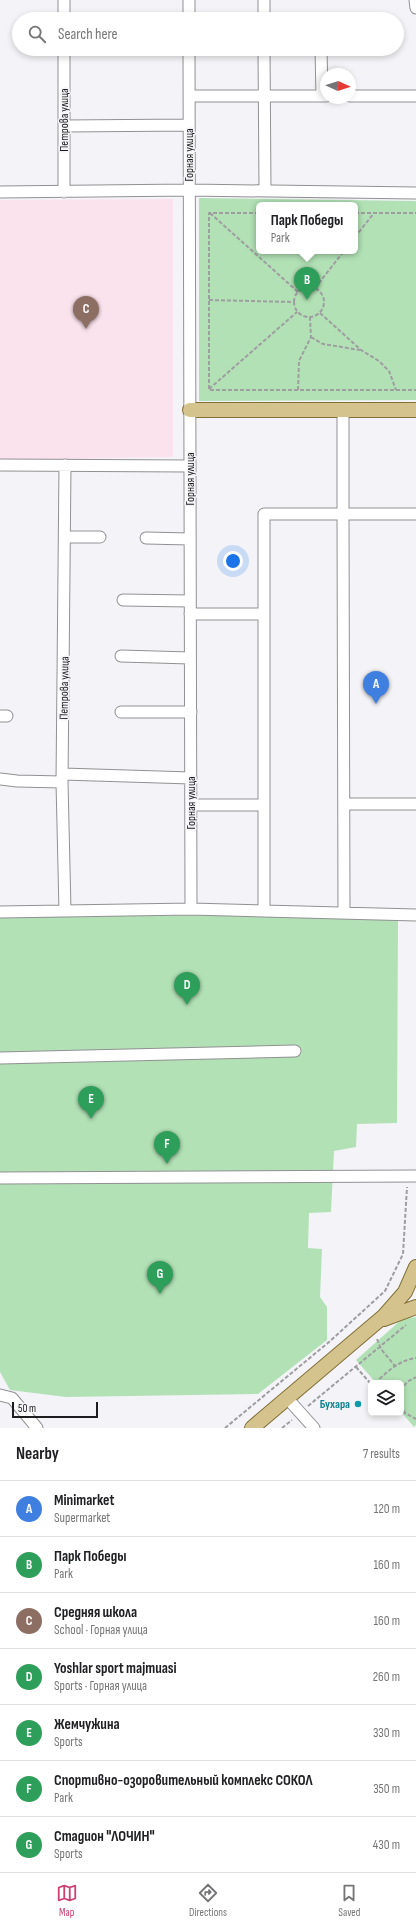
<!DOCTYPE html>
<html lang="en">
<head>
<meta charset="utf-8">
<style>
  :root { --surface:#fff; --page:#f2f2f2; --text:#202124; --muted:#757577; --line:#e0e0e0; --accent:#cd4173 }
  body { margin:0; font-family:"Sofia Sans Condensed",sans-serif; background:var(--page); color:var(--text) }
  .controls { position:absolute; right:12px; bottom:12px; display:grid; overflow:hidden; border-radius:6px; box-shadow:0 2px 6px #0003 }
  .controls button { width:36px; height:36px; display:grid; place-items:center; padding:0; border:0; border-bottom:1px solid var(--line); background:var(--surface); color:var(--text); font:20px sans-serif }
  .compass { position:absolute; left:320px; top:68px; width:36px; height:36px; border-radius:50%; background:var(--surface); box-shadow:0 2px 6px #0003; rotate:93deg }
  .scale { position:absolute; left:12px; bottom:10px; width:86px; box-sizing:border-box; padding-left:4px; border:2px solid #1d1c1e; border-top:0; font-size:11px; line-height:14px; white-space:nowrap; color:#1d1c1e; -webkit-text-stroke:3px #f4f4f8; paint-order:stroke }
  .you { position:absolute; left:233px; top:561px; width:14px; height:14px; margin:-10px; border:3px solid #fff; border-radius:50%; background:#1a73e8; box-shadow:0 0 0 6px #1a73e833 }
  .badge { display:grid; place-items:center; width:26px; height:26px; border-radius:50%; background:var(--accent); color:#fff; font-size:13px; font-weight:700 }
  .pin { position:absolute; translate:-50% -33px; filter:drop-shadow(0 1px 2px #0008) }
  .pin::after { content:''; position:absolute; top:21px; width:14px; height:12px; background:inherit; clip-path:polygon(0 0,100% 0,50% 100%) }
  .popup { position:absolute; left:256px; top:202px; width:102px; height:52px; box-sizing:border-box; display:grid; place-content:center; border-radius:6px; background:var(--surface); filter:drop-shadow(0 1px 3px #0005); font-size:13px; white-space:nowrap; color:var(--muted) }
  .popup b { font-size:15px; color:var(--text) }
  .popup::after { content:''; position:absolute; left:50%; top:100%; margin-left:-8px; border:8px solid transparent; border-top-color:var(--surface) }
  .list { margin:0; padding:0; list-style:none }
  h2 { display:flex; justify-content:space-between; align-items:center; height:52px; margin:0; padding:0 16px; font-size:17px }
  h2 small { font-size:13px; font-weight:400; color:var(--muted) }
  .list li { display:grid; grid-template-columns:26px 1fr auto; gap:12px; align-items:center; box-sizing:border-box; height:56px; padding:0 16px; border-top:1px solid var(--line) }
  .list b { display:block; font-size:15px; white-space:nowrap }
  .list p { margin:0; font-size:13px; white-space:nowrap; color:var(--muted) }
  .list em { font-size:13px; font-style:normal; color:var(--muted) }
  .icon { flex:none; width:22px; height:22px; fill:none; stroke:currentColor; stroke-width:2; stroke-linecap:round; stroke-linejoin:round }
  .map { position:relative; flex:none; width:416px; height:1428px; overflow:hidden }
  .search { position:absolute; background:var(--surface); box-shadow:0 2px 6px #0003; left:12px; right:12px; top:12px; height:44px; display:flex; align-items:center; gap:10px; box-sizing:border-box; padding:0 14px; border-radius:22px; color:var(--muted); font-size:15px }
  .sheet { height:444px; background:var(--surface) }
  nav { display:flex; justify-content:space-around; align-items:center; box-sizing:border-box; height:56px; border-top:1px solid var(--line); background:var(--surface); font-size:11px; color:var(--muted) }
  nav a { display:grid; justify-items:center; gap:2px }
  nav .on { color:var(--accent) }
  .map>svg:first-child { display:block }
  .education { fill:#fbe3ed }
  .green { fill:#b2e1b5; fill-rule:evenodd }
  .lines { fill:none; stroke-linecap:round; stroke-linejoin:round }
  .minor-casing { stroke:#919094; stroke-width:13 }
  .major-casing { stroke:#826f35; stroke-width:16 }
  .path { stroke:#9e9ea1; stroke-width:2; stroke-dasharray:4 2; stroke-linecap:butt }
  .minor { stroke:#fff; stroke-width:11 }
  .major { stroke:#d4c38d; stroke-width:14 }
  .culture-dot { fill:#0f9aa8; stroke:#f4f4f8; stroke-width:1.5 }
  .labels { text-anchor:middle; stroke-width:3; stroke-linejoin:round; paint-order:stroke }
  .street-label { font-size:12px; fill:#1d1c1e; stroke:#f4f4f8 }
  .culture-label { font-size:12px; font-weight:bold; fill:#0d838f; stroke:#f4f4f8; text-anchor:end }
</style>
</head>
<body>
<div class="map">
<svg width="416" height="1428" viewBox="0 0 416 1428">
  <rect width="100%" height="100%" fill="#f4f4f8"/>
  <path class="education" d="M 173,199 L 173,457 L 0,460 L 0,200 Z"/>
  <path class="green" d="M 199,198 L 416,201 L 416,400 L 199,401 ZM 259,205 L 355,205 L 355,251 L 259,251 Z
    M 231,915 L 398,920 L 397,1123 L 357,1124 L 356,1147 L 334,1151 L 331,1212 L 309,1213 L 308,1248 L 322,1249 L 320,1297 L 327,1307 L 327,1340 L 258,1394 L 66,1397 L 10,1390 L 0,1372 L 0,917 Z
    M 416,1317 L 416,1425 L 414,1427 L 401,1412 L 401,1383 L 376,1383 L 356,1360 L 402,1319 Z"/>
  <g class="lines">
    <defs>
      <path id="minor" d="M 189,0 L 189,19
        M 264,0 L 264,19
        M 415,0 L 416,8
        M 64,19 L 64,0
        M 189,49 L 191,909
        M 264,49 L 265,191
        M 321,49 L 322,96
        M 189,96 L 326,96
        M 350,96 L 416,96
        M 64,126 L 189,125
        M 0,192 L 189,190 L 416,193
        M 64,192 L 64,49
        M 0,465 L 190,466
        M 65,537 L 100,537
        M 146,538 L 190,539
        M 123,600 L 190,601
        M 190,614 L 264,614
        M 121,656 L 190,658
        M 121,712 L 191,712
        M 0,716 L 7,716
        M 63,774 L 191,778
        M 0,779 L 17,781 L 62,782
        M 344,804 L 416,804
        M 191,805 L 264,805
        M 65,911 L 62,782 L 65,465
        M 264,911 L 264,514 L 343,514 L 343,410
        M 0,912 L 191,909 L 416,915
        M 344,913 L 343,514 L 416,514
        M 0,1058 L 295,1051
        M 0,1178 L 416,1176
        M 0,1395 L 12,1398 L 37,1428
        M 287,1398 L 314,1428"/>
      <path id="major" d="M 190,410 L 416,410
        M 384,1319 L 416,1307
        M 252,1428 L 384,1316 L 405,1292 L 416,1267"/>
    </defs>
    <use href="#minor" class="minor-casing"/>
    <use href="#major" class="major-casing"/>
    <path class="path" d="M 210,213 L 298,292
      M 259,213 L 209,213 L 209,390 L 416,390
      M 355,213 L 416,213
      M 355,237 L 374,213
      M294 302a15 15 0 1 1 30 0a15 15 0 1 1-30 0Z
      M 315,288 L 344,251
      M 209,300 L 293,302
      M 320,313 L 361,350 L 379,361 L 389,371 L 396,390
      M 311,337 L 323,344 L 360,350
      M 209,389 L 297,312
      M 298,390 L 299,361 L 311,337 L 310,318
      M 377,1339 L 381,1349 L 395,1366
      M 356,1367 L 371,1384
      M 375,1383 C 387,1372 399,1360 416,1358
      M 401,1391 L 407,1382 L 416,1377
      M 401,1405 L 405,1413 L 416,1419
      M 308,1406 L 406,1325
      M 225,1428 L 329,1342 L 385,1291 L 403,1254 L 407,1187
      M 282,1428 L 292,1420"/>
    <use href="#minor" class="minor"/>
    <use href="#major" class="major"/>
  </g>
  <circle class="culture-dot" cx="358" cy="1404" r="4"/>
  <g class="labels">
    <g class="street-label">
      <text transform="translate(64 120) rotate(-90)" y="4">Петрова улица</text>
      <text transform="translate(189 155) rotate(-90)" y="4">Горная улица</text>
      <text transform="translate(190 479) rotate(-90)" y="4">Горная улица</text>
      <text transform="translate(64 688) rotate(-89)" y="4">Петрова улица</text>
      <text transform="translate(191 803) rotate(-90)" y="4">Горная улица</text>
    </g>
    <g class="culture-label">
      <text x="350" y="1408">Бухара</text>
    </g>
  </g>
</svg>
<div class="controls">
<button><svg class="icon" aria-label="layers" viewBox="0 0 24 24"><path d="M12 4l9 5-9 5-9-5zM3 14l9 5 9-5"/></svg></button>
</div>
<svg class="compass" viewBox="-18 -18 36 36"><path d="M0-13l5 13h-10z" fill="#e53935"/><path d="M0 13l5-13h-10z" fill="#757577"/></svg>
<div class="scale">50 m</div>
<div class="you"></div>
<div class="pin badge" style="left:376px;top:704px;background:#3f7fe0">A</div>
<div class="pin badge" style="left:307px;top:300px;background:#2e9e5b">B</div>
<div class="popup"><b>Парк Победы</b>Park</div>
<div class="pin badge" style="left:86px;top:329px;background:#8d6e63">C</div>
<div class="pin badge" style="left:187px;top:1005px;background:#2e9e5b">D</div>
<div class="pin badge" style="left:91px;top:1119px;background:#2e9e5b">E</div>
<div class="pin badge" style="left:167px;top:1164px;background:#2e9e5b">F</div>
<div class="pin badge" style="left:160px;top:1294px;background:#2e9e5b">G</div>
<div class="search"><svg class="icon" aria-label="search" viewBox="0 0 24 24"><circle cx="10" cy="10" r="6"/><path d="M15 15l6 6"/></svg>Search here</div>
</div>
<section class="sheet">
<h2>Nearby<small>7 results</small></h2>
<ul class="list">
<li><span class="badge" style="background:#3f7fe0">A</span><div><b>Minimarket</b><p>Supermarket</p></div><em>120 m</em></li>
<li><span class="badge" style="background:#2e9e5b">B</span><div><b>Парк Победы</b><p>Park</p></div><em>160 m</em></li>
<li><span class="badge" style="background:#8d6e63">C</span><div><b>Средняя школа</b><p>School · Горная улица</p></div><em>160 m</em></li>
<li><span class="badge" style="background:#2e9e5b">D</span><div><b>Yoshlar sport majmuasi</b><p>Sports · Горная улица</p></div><em>260 m</em></li>
<li><span class="badge" style="background:#2e9e5b">E</span><div><b>Жемчужина</b><p>Sports</p></div><em>330 m</em></li>
<li><span class="badge" style="background:#2e9e5b">F</span><div><b>Спортивно-озоровительный комплекс СОКОЛ</b><p>Park</p></div><em>350 m</em></li>
<li><span class="badge" style="background:#2e9e5b">G</span><div><b>Стадион &quot;ЛОЧИН&quot;</b><p>Sports</p></div><em>430 m</em></li>
</ul>
</section>
<nav>
<a class="on"><svg class="icon" aria-label="map" viewBox="0 0 24 24"><path d="M3 6l6-2 6 2 6-2v14l-6 2-6-2-6 2zM9 4v14M15 6v14"/></svg>Map</a>
<a><svg class="icon" aria-label="directions" viewBox="0 0 24 24"><path d="M12 3l9 9-9 9-9-9zM9 14v-3h6M13 9l2 2-2 2"/></svg>Directions</a>
<a><svg class="icon" aria-label="saved" viewBox="0 0 24 24"><path d="M7 4h10v16l-5-4-5 4z"/></svg>Saved</a>
</nav>
</body>
</html>
